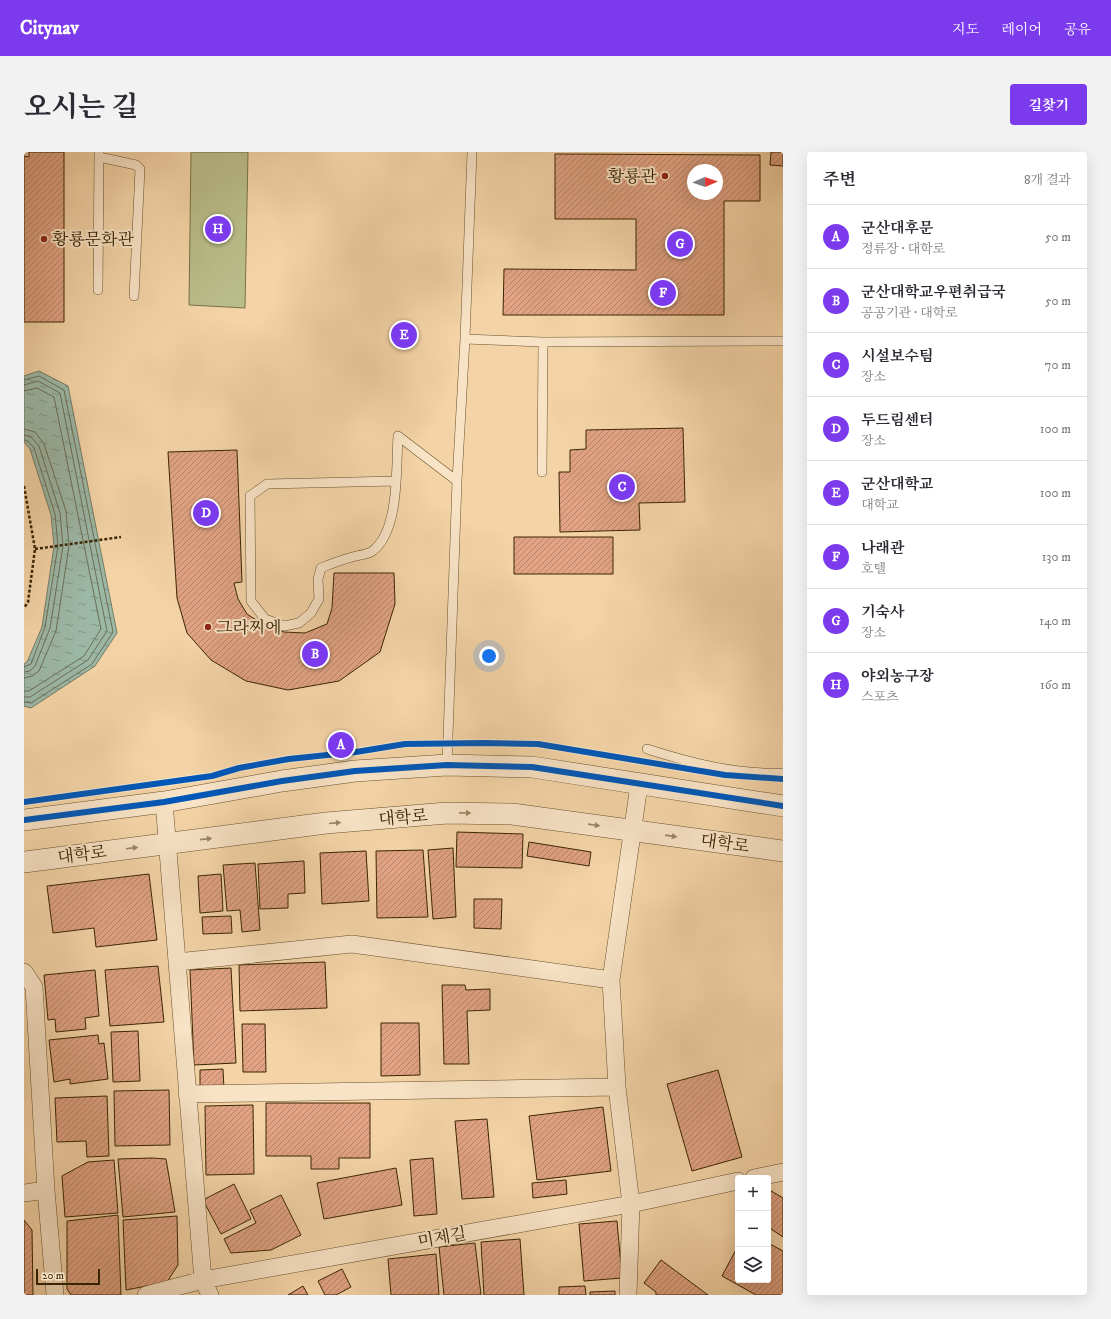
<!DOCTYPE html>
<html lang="ko">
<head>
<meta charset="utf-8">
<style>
  :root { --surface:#fff; --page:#f2f2f3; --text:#2b2b33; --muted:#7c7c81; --line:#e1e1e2; --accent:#7c3aed }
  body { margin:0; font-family:"IM FELL DW Pica","Noto Serif KR",serif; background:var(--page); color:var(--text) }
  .controls { position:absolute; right:12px; bottom:12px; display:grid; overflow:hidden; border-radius:4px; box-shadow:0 4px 16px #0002 }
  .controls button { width:36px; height:36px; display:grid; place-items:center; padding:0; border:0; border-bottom:1px solid var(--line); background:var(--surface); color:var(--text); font:20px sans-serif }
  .compass { position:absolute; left:663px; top:12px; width:36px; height:36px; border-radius:50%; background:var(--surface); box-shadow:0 4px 16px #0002; rotate:88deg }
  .scale { position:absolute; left:12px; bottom:10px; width:64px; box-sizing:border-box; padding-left:4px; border:2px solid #3a2503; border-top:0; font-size:11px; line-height:14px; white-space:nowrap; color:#3a2503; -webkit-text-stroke:3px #f8e3c6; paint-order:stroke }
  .you { position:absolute; left:465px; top:504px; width:14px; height:14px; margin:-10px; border:3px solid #fff; border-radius:50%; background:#1a73e8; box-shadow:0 0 0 6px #1a73e833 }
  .badge { display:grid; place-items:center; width:26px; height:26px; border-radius:50%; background:var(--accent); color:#fff; font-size:13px; font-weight:700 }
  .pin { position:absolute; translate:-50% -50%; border:2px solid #fff; box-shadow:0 1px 4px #0006 }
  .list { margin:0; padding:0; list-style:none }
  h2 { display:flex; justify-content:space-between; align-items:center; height:52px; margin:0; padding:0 16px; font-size:17px }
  h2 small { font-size:13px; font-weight:400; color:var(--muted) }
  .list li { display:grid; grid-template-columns:26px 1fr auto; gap:12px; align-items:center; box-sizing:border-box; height:64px; padding:0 16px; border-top:1px solid var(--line) }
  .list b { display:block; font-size:15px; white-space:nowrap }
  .list p { margin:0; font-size:13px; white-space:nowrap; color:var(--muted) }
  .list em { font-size:13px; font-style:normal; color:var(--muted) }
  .icon { flex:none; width:22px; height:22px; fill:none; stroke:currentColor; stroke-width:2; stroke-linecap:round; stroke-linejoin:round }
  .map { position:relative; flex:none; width:759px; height:1143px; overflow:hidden; border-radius:4px }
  header { display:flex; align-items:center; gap:24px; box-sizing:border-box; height:56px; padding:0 20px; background:var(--accent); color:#fff }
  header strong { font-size:19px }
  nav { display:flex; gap:22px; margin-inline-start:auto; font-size:14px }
  .intro { display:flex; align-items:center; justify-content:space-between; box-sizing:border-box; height:96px; padding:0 24px }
  h1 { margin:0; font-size:28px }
  .button { padding:10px 18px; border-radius:4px; background:var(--accent); color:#fff; font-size:14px; font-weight:700 }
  main { display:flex; gap:24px; padding:0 24px }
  aside { flex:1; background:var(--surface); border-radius:4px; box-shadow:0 4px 16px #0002 }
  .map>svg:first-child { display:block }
  .garden { fill:#b9bd89; stroke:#7a7146 }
  .water { fill:url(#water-ripples); stroke:#757d65 }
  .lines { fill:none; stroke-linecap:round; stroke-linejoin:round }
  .shore { stroke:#6b6e55; stroke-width:1 }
  .building { fill:url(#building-hatch); stroke:#3a2503; fill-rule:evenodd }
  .service-casing { stroke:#68512c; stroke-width:10 }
  .minor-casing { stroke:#68512c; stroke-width:18 }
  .tertiary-casing { stroke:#68512c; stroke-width:22 }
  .path { stroke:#3a2503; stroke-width:2.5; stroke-dasharray:3 2; stroke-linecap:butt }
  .service { stroke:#f8e3c6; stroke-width:9 }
  .minor { stroke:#f8e3c6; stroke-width:17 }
  .tertiary { stroke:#f8e3c6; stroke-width:21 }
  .cycleway-casing { stroke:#f8e3c6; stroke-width:8 }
  .cycleway { stroke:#0057b8; stroke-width:6 }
  .oneway { fill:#998464 }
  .poi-dot { fill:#8f2418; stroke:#f8e3c6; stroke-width:1.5 }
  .labels { text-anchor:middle; stroke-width:4; stroke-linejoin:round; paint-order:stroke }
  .poi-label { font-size:17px; fill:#3a2503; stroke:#f8e3c6; text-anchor:start }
  .street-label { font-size:17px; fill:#3a2503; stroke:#f8e3c6 }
</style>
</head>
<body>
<header>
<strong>Citynav</strong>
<nav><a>지도</a><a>레이어</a><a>공유</a></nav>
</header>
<div class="intro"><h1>오시는 길</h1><a class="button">길찾기</a></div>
<main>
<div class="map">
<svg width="759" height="1143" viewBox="0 0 759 1143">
  <defs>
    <pattern id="water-ripples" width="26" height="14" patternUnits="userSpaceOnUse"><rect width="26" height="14" fill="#9cb8a7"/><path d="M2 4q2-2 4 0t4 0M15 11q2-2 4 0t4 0" fill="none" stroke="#809586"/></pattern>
    <pattern id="building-hatch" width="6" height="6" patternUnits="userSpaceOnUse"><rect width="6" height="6" fill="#e1a383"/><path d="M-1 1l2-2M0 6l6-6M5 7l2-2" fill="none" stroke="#b78569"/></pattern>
  </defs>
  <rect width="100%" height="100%" fill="#f4d4a7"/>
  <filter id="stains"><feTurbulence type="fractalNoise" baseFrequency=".005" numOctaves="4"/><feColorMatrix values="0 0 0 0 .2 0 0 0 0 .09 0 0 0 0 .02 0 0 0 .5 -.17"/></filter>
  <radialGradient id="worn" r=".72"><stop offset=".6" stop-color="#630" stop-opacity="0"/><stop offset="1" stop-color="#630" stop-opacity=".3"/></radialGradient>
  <path class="garden" d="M 167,0 L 224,0 L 221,156 L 165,153 Z"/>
  <path class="water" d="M 15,219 L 44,234 L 93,481 L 71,514 L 7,556 L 0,554 L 0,512 L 3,510 L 18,475 L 30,394 L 27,363 L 6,297 L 0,290 L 0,224 Z"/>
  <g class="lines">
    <path class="shore" d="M 0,228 L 15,224 L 40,238 L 89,480 L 68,512 L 7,551 L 0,550
      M 0,233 L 14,229 L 36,241 L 83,479 L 64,508 L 6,545 L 0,545
      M 0,239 L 13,236 L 30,245 L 77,477 L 60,504 L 5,539 L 0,539
      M 0,277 L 11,280 L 20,292 L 42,359 L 45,394 L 32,479 L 15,519 L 8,524 L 0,526
      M 0,283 L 7,285 L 15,294 L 36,361 L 39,394 L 26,476 L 11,514 L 6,519 L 0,520
      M 0,288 L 4,289 L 10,296 L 31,362 L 34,394 L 21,475 L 7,512 L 0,515"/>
  </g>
  <path class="building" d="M 5,0 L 40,0 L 40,170 L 0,170 L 0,4 L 5,5 Z
    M 747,0 L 759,0 L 759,14 L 746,13 Z
    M 531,2 L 736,3 L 736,49 L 700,49 L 700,163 L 479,163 L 480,117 L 612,118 L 612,67 L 531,67 ZM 669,18 L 693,18 L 693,42 L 669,42 Z
    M 659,276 L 661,350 L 615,351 L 616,378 L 536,380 L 535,320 L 546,320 L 546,298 L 562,297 L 562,278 Z
    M 213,298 L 218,430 L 210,431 L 214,447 L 223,462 L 240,473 L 260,480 L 281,481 L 303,472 L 308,456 L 310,421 L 370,421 L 371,452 L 356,500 L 315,529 L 264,538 L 222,529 L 187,508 L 163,481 L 153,446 L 144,300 Z
    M 490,385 L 589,385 L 589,422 L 490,422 Z
    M 433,680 L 499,682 L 498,716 L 432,715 Z
    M 505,690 L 567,700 L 565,714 L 503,704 Z
    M 429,696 L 432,765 L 409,767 L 404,698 Z
    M 399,698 L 404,765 L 353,766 L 352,699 Z
    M 342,699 L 345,749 L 298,752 L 296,701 Z
    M 280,709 L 281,741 L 264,742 L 264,756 L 236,757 L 234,712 Z
    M 231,711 L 236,778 L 218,780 L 216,758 L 203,759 L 199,713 Z
    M 125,722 L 133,788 L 72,795 L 70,776 L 29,781 L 23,734 Z
    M 197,722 L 199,759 L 176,761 L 174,724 Z
    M 450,747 L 478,747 L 477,777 L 450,776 Z
    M 207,764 L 208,781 L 179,782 L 178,765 Z
    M 301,810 L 303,856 L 216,859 L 215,813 Z
    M 134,814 L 140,870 L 86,874 L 81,818 Z
    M 207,816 L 212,911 L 170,913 L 166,818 Z
    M 71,818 L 75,864 L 61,866 L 62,877 L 32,880 L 31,867 L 24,868 L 20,823 Z
    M 418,833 L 441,833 L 442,838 L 466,837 L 466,858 L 443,859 L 445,912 L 420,912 Z
    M 357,871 L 395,871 L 396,923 L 357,924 Z
    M 218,872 L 241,872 L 242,920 L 219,920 Z
    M 114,879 L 116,929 L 89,930 L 87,880 Z
    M 74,883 L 75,892 L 80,891 L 84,927 L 46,932 L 46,927 L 30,930 L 25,888 Z
    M 199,917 L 200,937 L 176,938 L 176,918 Z
    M 694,918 L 718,1005 L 668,1019 L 643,932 Z
    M 145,938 L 146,993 L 91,994 L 90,939 Z
    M 83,944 L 85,1004 L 63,1005 L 62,989 L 33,990 L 31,946 Z
    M 242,951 L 346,951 L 346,1006 L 315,1006 L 315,1017 L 287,1017 L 287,1004 L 242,1004 Z
    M 229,953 L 230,1022 L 182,1023 L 181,954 Z
    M 579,955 L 587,1019 L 513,1028 L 505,964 Z
    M 463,967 L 470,1045 L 438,1047 L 431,969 Z
    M 128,1006 L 142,1007 L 151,1060 L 99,1065 L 94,1007 Z
    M 409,1006 L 413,1062 L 390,1064 L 386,1008 Z
    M 90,1008 L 94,1061 L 41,1065 L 38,1024 L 64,1010 Z
    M 372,1016 L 378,1053 L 300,1067 L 293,1031 Z
    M 542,1028 L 543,1042 L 509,1046 L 508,1031 Z
    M 210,1032 L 227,1067 L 197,1082 L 179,1048 Z
    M 744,1037 L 759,1046 L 759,1085 L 744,1075 Z
    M 257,1043 L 277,1083 L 247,1098 L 207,1101 L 200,1087 L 232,1071 L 226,1058 Z
    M 94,1063 L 97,1143 L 47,1143 L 43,1137 L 43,1069 Z
    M 153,1064 L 154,1113 L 143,1130 L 102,1138 L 99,1068 Z
    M 0,1068 L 8,1078 L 9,1143 L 0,1143 Z
    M 593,1069 L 598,1126 L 560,1129 L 555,1072 Z
    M 496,1087 L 500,1143 L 460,1143 L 457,1090 Z
    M 451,1091 L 457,1143 L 420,1143 L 415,1095 Z
    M 744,1091 L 759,1099 L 759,1143 L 732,1143 L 698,1124 L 714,1094 L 714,1128 L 744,1128 Z
    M 412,1102 L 415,1143 L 367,1143 L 364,1107 Z
    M 637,1108 L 684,1143 L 632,1143 L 632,1140 L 620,1131 Z
    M 318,1117 L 327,1135 L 312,1143 L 301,1143 L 294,1129 Z
    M 279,1134 L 284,1143 L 264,1143 Z
    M 561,1134 L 562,1143 L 535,1143 L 535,1135 Z
    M 591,1139 L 591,1143 L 566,1143 L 566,1140 Z"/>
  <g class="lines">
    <defs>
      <path id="service" d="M 75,5 L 112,13 L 116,17 L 110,144
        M 74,138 L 75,0
        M 441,187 L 519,190 L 759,189
        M 374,284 L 433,329
        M 518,320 L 519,190
        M 372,329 L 243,332 L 226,344 L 227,449 L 241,467 L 260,474 L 275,471 L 287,461 L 295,447 L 294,427 L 297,416 C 309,411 320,407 332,404 C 337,403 343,402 347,400 C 376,381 372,315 374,284
        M 623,597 C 667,611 712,623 759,621
        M 423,613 L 433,329 L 441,187 L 448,0"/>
      <path id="minor" d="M 140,650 L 179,1128 L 186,1143
        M 153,810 L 328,792 L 587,828
        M 0,820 L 10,835 L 22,1038 L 31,1143
        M 163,942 L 593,935
        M 730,1026 L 759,1020
        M 0,1041 L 22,1038
        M 122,1143 L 179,1128 L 607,1052 L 714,1029
        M 604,1143 L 607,1052 L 593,935 L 587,828 L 615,633"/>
      <path id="tertiary" d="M 0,668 L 140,650 L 258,629 L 331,619 L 423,613 L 508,615 L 759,654
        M 0,710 L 302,671 L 423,661 L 488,662 L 759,699"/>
    </defs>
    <use href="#service" class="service-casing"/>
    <use href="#minor" class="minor-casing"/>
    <use href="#tertiary" class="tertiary-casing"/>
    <path class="path" d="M 0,334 L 11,397 L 4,450 L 0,456
      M 11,397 L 97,385"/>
    <use href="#service" class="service"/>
    <use href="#minor" class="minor"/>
    <use href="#tertiary" class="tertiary"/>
    <defs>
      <path id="cycleway" d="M 0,650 L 188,624 L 215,616 L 265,607 L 332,600 L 381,592 L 460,591 L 514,592 L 701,623 L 759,627
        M 0,668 L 140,650 L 258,629 L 331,619 L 423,613 L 508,615 L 759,654"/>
    </defs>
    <use href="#cycleway" class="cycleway-casing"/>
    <use href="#cycleway" class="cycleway"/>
  </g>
  <defs><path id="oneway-solid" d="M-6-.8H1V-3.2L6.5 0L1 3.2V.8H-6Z"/></defs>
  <g class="oneway">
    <use href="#oneway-solid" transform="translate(441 661) rotate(1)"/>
    <use href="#oneway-solid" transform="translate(311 671) rotate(-5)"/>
    <use href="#oneway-solid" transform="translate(570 673) rotate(8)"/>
    <use href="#oneway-solid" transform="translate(647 684) rotate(8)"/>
    <use href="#oneway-solid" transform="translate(182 687) rotate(-6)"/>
    <use href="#oneway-solid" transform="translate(108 696) rotate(-7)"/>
  </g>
  <g class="poi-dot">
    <circle cx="641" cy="24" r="4"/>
    <circle cx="20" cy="87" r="4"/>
    <circle cx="184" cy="475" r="4"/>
  </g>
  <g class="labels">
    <g class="poi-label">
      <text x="633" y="30" text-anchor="end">황룡관</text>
      <text x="28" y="93">황룡문화관</text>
      <text x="192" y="481">그라찌에</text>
    </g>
    <g class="street-label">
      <text transform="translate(379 665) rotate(-5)" y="6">대학로</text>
      <text transform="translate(701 691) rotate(8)" y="6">대학로</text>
      <text transform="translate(58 702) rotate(-7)" y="6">대학로</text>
      <text transform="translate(418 1085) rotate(-10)" y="6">미제길</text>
    </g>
  </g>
  <rect width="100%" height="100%" filter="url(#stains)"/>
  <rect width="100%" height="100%" fill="url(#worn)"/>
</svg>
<div class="controls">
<button>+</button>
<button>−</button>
<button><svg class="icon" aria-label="layers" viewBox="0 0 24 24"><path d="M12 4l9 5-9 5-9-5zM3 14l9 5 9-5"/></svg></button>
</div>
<svg class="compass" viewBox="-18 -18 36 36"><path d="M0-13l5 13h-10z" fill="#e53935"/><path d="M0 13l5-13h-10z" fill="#7c7c81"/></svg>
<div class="scale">20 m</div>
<div class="you"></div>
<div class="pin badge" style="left:317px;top:593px">A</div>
<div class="pin badge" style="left:291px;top:502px">B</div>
<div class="pin badge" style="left:598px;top:335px">C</div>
<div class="pin badge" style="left:182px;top:361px">D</div>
<div class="pin badge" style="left:380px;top:183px">E</div>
<div class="pin badge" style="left:639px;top:141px">F</div>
<div class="pin badge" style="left:656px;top:92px">G</div>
<div class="pin badge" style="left:194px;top:77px">H</div>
</div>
<aside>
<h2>주변<small>8개 결과</small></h2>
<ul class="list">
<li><span class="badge">A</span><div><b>군산대후문</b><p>정류장 · 대학로</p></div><em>50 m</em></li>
<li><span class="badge">B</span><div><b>군산대학교우편취급국</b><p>공공기관 · 대학로</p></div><em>50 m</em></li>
<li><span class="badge">C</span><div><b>시설보수팀</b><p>장소</p></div><em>70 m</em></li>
<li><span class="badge">D</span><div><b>두드림센터</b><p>장소</p></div><em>100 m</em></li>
<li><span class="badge">E</span><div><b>군산대학교</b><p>대학교</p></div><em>100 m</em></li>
<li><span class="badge">F</span><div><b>나래관</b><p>호텔</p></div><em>130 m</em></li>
<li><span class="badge">G</span><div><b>기숙사</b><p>장소</p></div><em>140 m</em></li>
<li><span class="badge">H</span><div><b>야외농구장</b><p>스포츠</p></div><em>160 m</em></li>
</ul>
</aside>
</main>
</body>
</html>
